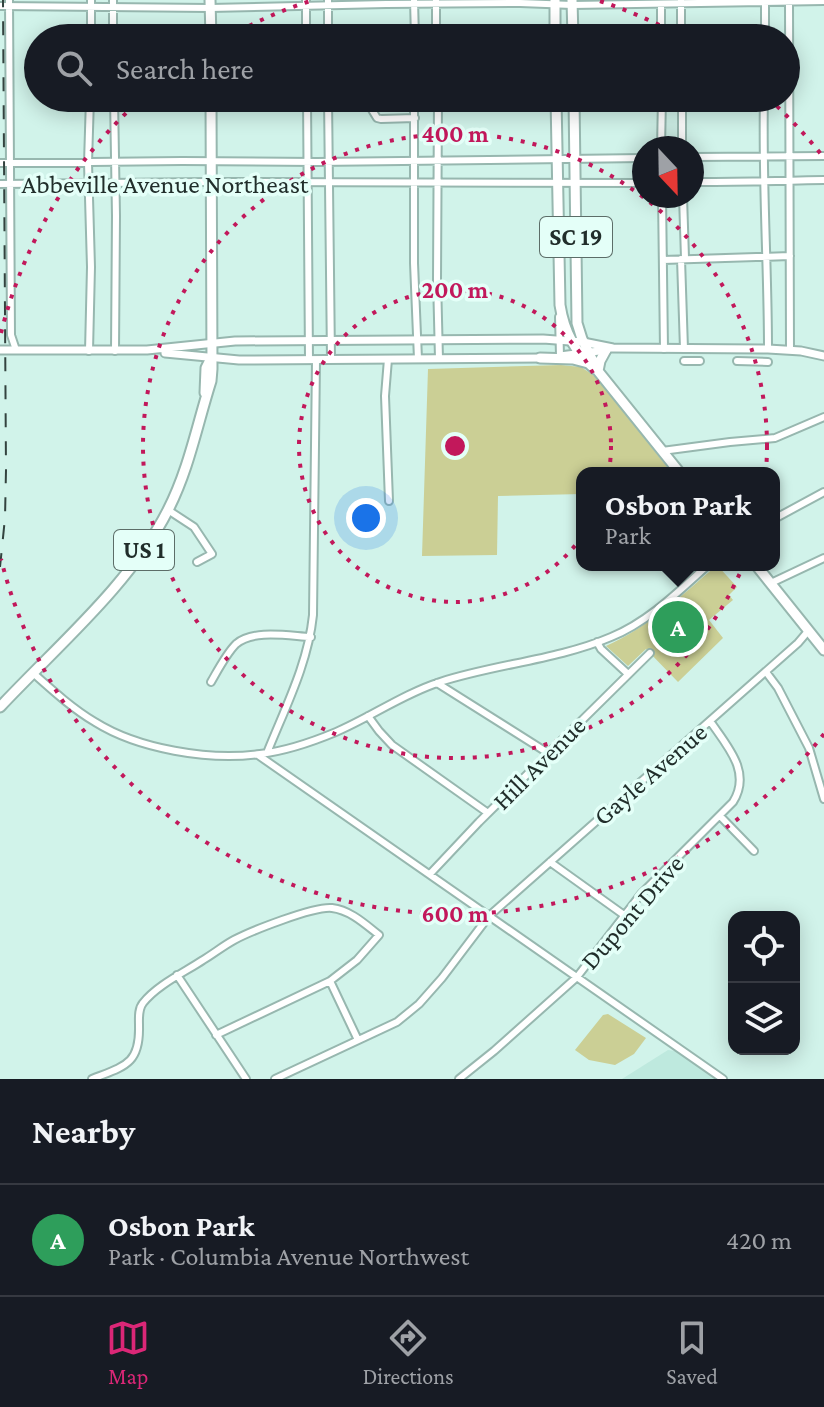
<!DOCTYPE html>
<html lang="en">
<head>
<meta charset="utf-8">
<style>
  :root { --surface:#171b24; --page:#20242c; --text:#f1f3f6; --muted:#9ea1a6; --line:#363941; --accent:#db2777 }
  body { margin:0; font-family:"Crimson Pro",serif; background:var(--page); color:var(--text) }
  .controls { position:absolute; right:24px; bottom:24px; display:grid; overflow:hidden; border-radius:16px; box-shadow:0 4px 20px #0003 }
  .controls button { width:72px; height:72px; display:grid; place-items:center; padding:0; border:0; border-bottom:2px solid var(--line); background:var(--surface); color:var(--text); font:40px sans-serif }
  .compass { position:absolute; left:632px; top:136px; width:72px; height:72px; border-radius:50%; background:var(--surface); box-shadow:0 4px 20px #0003; rotate:158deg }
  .you { position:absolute; left:366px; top:518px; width:28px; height:28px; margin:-20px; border:6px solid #fff; border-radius:50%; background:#1a73e8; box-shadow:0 0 0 12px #1a73e833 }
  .badge { display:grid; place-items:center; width:52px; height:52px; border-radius:50%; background:var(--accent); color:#fff; font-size:26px; font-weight:700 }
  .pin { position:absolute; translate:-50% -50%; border:4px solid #fff; box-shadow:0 2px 8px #0006 }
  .popup { position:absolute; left:576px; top:467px; width:204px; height:104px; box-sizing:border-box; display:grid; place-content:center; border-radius:16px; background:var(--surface); filter:drop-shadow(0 2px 6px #0005); font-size:26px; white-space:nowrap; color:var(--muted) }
  .popup b { font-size:30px; color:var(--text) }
  .popup::after { content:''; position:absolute; left:50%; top:100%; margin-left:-16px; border:16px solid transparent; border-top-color:var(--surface) }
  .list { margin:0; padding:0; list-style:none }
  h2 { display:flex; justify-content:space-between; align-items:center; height:104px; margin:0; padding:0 32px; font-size:34px }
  h2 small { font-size:26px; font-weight:400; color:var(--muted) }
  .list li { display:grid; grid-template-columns:52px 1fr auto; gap:24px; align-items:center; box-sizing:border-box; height:112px; padding:0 32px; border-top:2px solid var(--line) }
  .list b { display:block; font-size:30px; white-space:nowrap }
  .list p { margin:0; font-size:26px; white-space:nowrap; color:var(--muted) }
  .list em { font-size:26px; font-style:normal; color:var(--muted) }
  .icon { flex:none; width:44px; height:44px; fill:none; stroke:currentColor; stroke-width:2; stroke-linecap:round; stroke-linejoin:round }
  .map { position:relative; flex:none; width:824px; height:1079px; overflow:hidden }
  .search { position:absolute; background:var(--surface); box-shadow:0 4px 20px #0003; left:24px; right:24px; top:24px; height:88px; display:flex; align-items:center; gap:20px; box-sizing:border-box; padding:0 28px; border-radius:44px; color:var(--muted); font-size:30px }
  .sheet { height:216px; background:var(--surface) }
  nav { display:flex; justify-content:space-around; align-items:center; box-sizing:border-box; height:112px; border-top:2px solid var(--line); background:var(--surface); font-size:22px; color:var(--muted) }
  nav a { display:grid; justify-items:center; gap:4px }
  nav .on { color:var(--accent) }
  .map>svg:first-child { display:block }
  .built { fill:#bee9de }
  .green { fill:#cbcf95 }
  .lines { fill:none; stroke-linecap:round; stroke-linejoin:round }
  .minor-casing { stroke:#97b7af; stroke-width:10 }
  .tertiary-casing { stroke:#97b7af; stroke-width:11 }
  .primary-casing { stroke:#97b7af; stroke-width:13 }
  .minor { stroke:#fff; stroke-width:6 }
  .tertiary { stroke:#fff; stroke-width:7 }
  .primary { stroke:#fff; stroke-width:9 }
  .rail { stroke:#33433f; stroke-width:2; stroke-dasharray:14 14; stroke-linecap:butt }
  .ring { fill:none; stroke:#c2185b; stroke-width:4; stroke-dasharray:4 8 }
  .labels { text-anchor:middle; stroke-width:7; stroke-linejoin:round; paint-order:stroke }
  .shield { fill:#e4fff8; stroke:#5c6d68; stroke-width:2 }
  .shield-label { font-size:24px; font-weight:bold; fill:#212e2b }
  .street-label { font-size:26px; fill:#212e2b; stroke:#e4fff8 }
  .centre { fill:#c2185b; stroke:#e4fff8; stroke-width:4 }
  .ring-label { font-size:24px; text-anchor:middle; font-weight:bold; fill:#c2185b; stroke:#e4fff8; stroke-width:7; stroke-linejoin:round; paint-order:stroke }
</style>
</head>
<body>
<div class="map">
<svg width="824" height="1079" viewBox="0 0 824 1079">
  <rect width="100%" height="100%" fill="#d1f3ea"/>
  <path class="built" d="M 668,1050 L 675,1051 L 716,1079 L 622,1079 Z"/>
  <path class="green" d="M 561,365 L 581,367 L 596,377 L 672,473 L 582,473 L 582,494 L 498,496 L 497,555 L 422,556 L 428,369 Z
    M 717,565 L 737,587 L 729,595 L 733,600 L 709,620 L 723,638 L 678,682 L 646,649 L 628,666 L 606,646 C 649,627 682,595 717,565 Z
    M 608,1014 L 646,1038 L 634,1054 L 615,1065 L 589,1060 L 575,1050 L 603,1015 Z"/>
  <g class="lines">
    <defs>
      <path id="minor" d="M 9,0 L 11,335 L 16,350
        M 91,0 L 91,38
        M 306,0 L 306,38
        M 328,0 L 328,38
        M 414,0 L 415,38
        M 436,0 L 436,38
        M 789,2 L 790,350
        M 661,4 L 661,38
        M 0,6 L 210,8 L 386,4 L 520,3 L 572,5 L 824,1
        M 113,38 L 113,0
        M 681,38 L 681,0
        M 765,38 L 765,0
        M 114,98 L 116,216 L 115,351
        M 307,98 L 309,360
        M 328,98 L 331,359
        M 414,98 L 414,263 L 418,359
        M 438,98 L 437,279 L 439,359
        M 764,98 C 762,182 768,265 768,349
        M 328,103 L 366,100 L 377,118 L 381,119 L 415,118
        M 661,148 L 662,98
        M 682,148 L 682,98
        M 692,157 L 824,156
        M 0,163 L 182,161 L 317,162 L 644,158
        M 692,182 C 736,182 780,181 824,180
        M 0,184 L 211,182 L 644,183
        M 662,196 L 664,349
        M 683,196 L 685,258
        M 681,259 L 684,349
        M 663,260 L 790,256
        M 559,317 L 560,356
        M 89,351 L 91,267 L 88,163 L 90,98
        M 388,359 L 385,396 L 389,501
        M 684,361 L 700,361
        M 737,361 L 768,362
        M 662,451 L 730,442 L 775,438 L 824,417
        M 168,510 L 194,527 L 212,554 L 197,562
        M 774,519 L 824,492
        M 771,583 L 824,558
        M 597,642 L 601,649 L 628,674
        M 766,672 L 778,688 L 809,748 L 824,799
        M 33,673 C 52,690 73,709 95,722 C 138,749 209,761 260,754 C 286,751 312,742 336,732 C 371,717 403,694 440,682 C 495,664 557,660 611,637 C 648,622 679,591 708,565
        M 211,682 C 218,670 226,654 236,644 C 253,629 289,636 311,637
        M 437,683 L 548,753
        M 368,716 L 379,731 L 392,745 L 488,813
        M 267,753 C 285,708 308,664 313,615 L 316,360
        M 258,755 L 723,1079
        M 720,816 L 754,851
        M 550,862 L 624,915
        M 430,874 L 479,822 L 650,653
        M 177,975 L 246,1079
        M 330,981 L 358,1040
        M 92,1079 C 125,1066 140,1064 139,1026 C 139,1018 138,1009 143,1003 C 157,985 185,972 203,960 C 213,954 223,946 234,940 C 251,931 314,906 332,908 C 350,910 365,924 379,935 L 357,960 L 330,981 L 216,1035
        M 275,1079 L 397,1022 L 419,1004 L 442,978 L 489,916 L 798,643 L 809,630
        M 459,1079 L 494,1051 L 577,977 L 641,894 L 733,802 C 752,772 727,746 710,721"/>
      <path id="tertiary" d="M 0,350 L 147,350 L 235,341 L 543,339 L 583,342 L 613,348 L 768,349 L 801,351 L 824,356
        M 165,353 L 239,360 L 544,358
        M 560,356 L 607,350"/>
      <path id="primary" d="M 210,0 L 211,38
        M 555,0 L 555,38
        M 572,0 L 573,38
        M 556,98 L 560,305 C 564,331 574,352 595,369
        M 574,98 L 577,323 L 582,339 L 598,371 L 680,473
        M 540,358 L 573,359 L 588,363
        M 598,371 L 600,361 L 606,350
        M 205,393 L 206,368 L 211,358
        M 756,565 L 824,650
        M 0,707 C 57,646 130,585 168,510 C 189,469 197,425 211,381 L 212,369 L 211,98"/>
    </defs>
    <use href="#minor" class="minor-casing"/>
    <use href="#tertiary" class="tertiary-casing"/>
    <use href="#primary" class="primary-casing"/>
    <use href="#minor" class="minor"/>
    <use href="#tertiary" class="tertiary"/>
    <use href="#primary" class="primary"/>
    <path class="rail" d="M 0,567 L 5,518 L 6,470 L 3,0"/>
  </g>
  <g class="ring">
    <circle cx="455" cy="446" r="156"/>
    <circle cx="455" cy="446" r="312"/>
    <path d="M824 734A468 468 0 0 1 1 559M1 333A468 468 0 0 1 142 98M228 37A468 468 0 0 1 310 1M600 1A468 468 0 0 1 682 37M768 98A468 468 0 0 1 824 158"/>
  </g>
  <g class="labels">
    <g class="shield">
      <rect x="540" y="217" width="72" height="40" rx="6"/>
      <rect x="114" y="530" width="60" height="40" rx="6"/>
    </g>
    <g class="shield-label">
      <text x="576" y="245">SC 19</text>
      <text x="144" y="558">US 1</text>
    </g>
    <g class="street-label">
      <text x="165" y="193">Abbeville Avenue Northeast</text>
      <text transform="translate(539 763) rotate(-45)" y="9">Hill Avenue</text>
      <text transform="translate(650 774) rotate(-41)" y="9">Gayle Avenue</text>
      <text transform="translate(632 912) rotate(-49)" y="9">Dupont Drive</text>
    </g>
  </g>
  <circle cx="455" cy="446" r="12" class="centre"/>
  <g class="ring-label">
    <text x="455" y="142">400 m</text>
    <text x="455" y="298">200 m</text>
    <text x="455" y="922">600 m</text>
  </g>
</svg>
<div class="controls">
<button><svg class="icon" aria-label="locate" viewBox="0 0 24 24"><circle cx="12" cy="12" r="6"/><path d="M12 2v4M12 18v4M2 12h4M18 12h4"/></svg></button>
<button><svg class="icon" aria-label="layers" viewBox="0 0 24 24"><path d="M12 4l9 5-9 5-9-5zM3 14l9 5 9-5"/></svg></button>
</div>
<svg class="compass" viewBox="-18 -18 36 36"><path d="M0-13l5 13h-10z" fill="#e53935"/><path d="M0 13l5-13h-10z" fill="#9ea1a6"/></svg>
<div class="you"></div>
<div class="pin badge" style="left:678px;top:627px;background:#2e9e5b">A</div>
<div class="popup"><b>Osbon Park</b>Park</div>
<div class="search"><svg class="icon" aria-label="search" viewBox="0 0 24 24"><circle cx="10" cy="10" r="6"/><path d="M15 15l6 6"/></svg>Search here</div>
</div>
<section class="sheet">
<h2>Nearby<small></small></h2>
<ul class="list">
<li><span class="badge" style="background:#2e9e5b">A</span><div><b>Osbon Park</b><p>Park · Columbia Avenue Northwest</p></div><em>420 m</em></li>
</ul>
</section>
<nav>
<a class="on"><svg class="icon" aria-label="map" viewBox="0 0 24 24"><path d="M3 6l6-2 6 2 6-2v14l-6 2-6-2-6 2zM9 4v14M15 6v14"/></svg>Map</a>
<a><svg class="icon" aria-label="directions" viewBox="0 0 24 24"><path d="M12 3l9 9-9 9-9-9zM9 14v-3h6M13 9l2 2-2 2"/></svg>Directions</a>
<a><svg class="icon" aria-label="saved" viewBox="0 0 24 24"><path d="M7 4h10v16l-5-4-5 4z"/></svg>Saved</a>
</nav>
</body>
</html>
